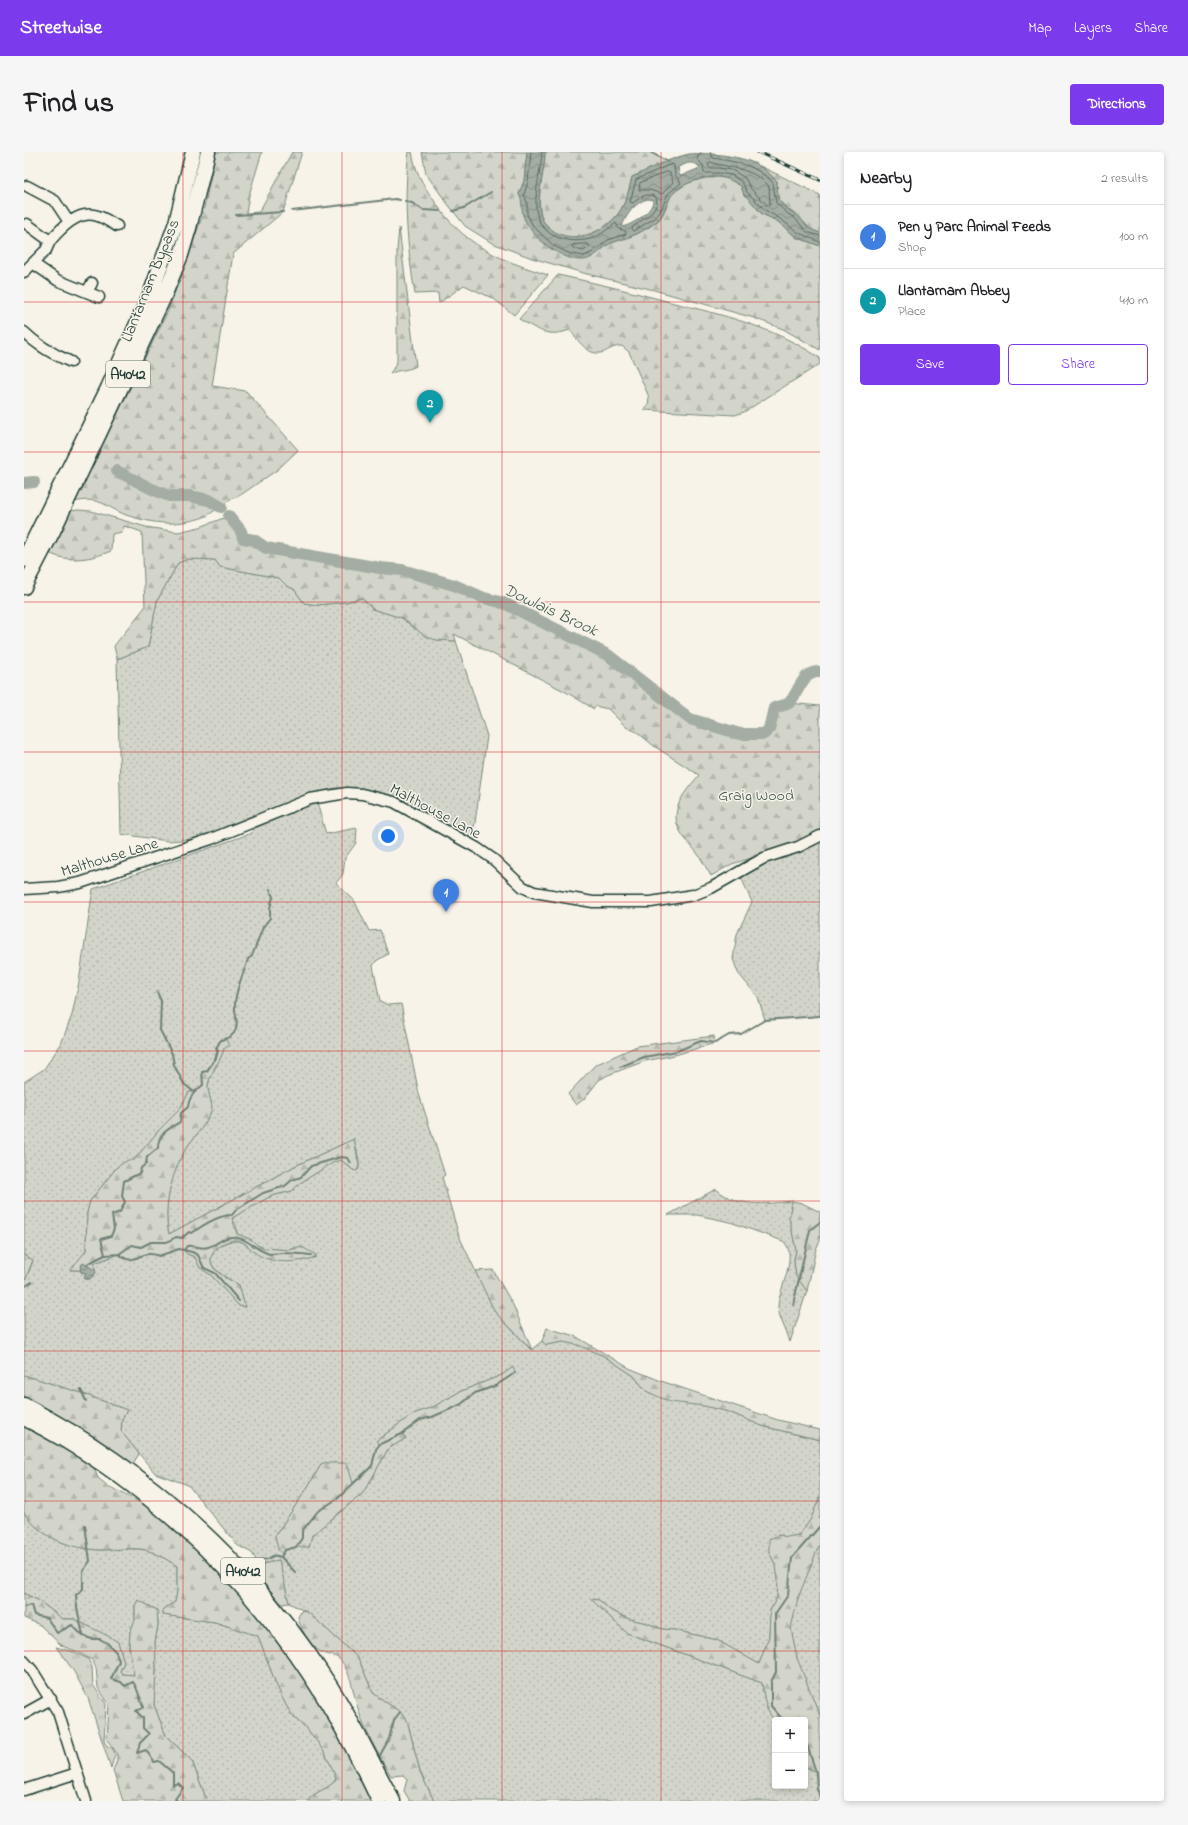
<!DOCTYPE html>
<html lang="en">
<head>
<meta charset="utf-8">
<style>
  :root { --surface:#fff; --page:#f6f6f6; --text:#202124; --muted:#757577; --line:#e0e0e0; --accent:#7c3aed }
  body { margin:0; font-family:"Indie Flower",sans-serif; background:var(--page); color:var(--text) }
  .controls { position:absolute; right:12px; bottom:12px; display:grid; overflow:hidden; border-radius:4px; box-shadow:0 2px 6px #0003 }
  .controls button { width:36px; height:36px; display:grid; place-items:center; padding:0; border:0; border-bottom:1px solid var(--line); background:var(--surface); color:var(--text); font:20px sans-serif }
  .you { position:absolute; left:364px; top:684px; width:14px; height:14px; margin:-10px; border:3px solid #fff; border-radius:50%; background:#1a73e8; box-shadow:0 0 0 6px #1a73e833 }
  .badge { display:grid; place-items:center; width:26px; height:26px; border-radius:50%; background:var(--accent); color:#fff; font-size:13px; font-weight:700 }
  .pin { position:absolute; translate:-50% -33px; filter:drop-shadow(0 1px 2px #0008) }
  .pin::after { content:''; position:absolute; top:21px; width:14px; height:12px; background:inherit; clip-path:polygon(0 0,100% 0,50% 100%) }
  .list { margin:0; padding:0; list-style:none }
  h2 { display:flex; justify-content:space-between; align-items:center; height:52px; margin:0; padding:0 16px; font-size:17px }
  h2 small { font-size:13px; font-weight:400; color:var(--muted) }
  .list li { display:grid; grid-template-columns:26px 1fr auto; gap:12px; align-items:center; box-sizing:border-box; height:64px; padding:0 16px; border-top:1px solid var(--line) }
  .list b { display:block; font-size:15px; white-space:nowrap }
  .list p { margin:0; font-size:13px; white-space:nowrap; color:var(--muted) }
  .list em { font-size:13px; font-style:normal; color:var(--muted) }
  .actions { display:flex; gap:8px; padding:12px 16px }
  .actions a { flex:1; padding:9px 0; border:1px solid var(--accent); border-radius:4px; text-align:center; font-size:14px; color:var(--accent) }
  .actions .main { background:var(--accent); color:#fff }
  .map { position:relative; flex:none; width:796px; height:1649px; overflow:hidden; border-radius:4px }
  header { display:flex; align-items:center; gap:24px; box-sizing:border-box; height:56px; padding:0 20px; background:var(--accent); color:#fff }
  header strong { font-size:19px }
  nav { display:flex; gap:22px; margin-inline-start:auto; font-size:14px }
  .intro { display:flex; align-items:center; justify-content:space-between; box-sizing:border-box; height:96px; padding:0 24px }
  h1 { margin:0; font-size:28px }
  .button { padding:10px 18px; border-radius:4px; background:var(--accent); color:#fff; font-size:14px; font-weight:700 }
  main { display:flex; gap:24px; padding:0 24px }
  aside { flex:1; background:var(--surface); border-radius:4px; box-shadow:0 2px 6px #0003 }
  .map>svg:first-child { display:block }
  .grass { fill:url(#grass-dots); stroke:#79897f; fill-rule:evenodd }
  .forest { fill:url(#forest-firs); stroke:#79897f }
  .park { fill:url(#park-tufts); stroke:#79897f }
  .water { fill:url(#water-waves); stroke:#6f8077; fill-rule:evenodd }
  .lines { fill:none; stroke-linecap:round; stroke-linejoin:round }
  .shore { stroke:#546a60; stroke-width:1 }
  .stream { stroke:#6f8077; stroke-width:2 }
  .river { stroke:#a4ada3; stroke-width:12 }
  .minor-casing { stroke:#1f3d34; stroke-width:13 }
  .highway-casing { stroke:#1f3d34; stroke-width:17 }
  .minor { stroke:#f7f3e8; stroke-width:10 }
  .highway { stroke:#f7f3e8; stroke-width:14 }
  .rail-casing { stroke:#1f3d34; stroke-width:3.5 }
  .rail { stroke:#f7f3e8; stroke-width:2; stroke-dasharray:6; stroke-linecap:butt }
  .grid { fill:none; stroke:#d62828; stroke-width:1; stroke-opacity:0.55 }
  .labels { text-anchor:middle; stroke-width:3; stroke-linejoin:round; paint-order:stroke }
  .shield { fill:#f7f3e8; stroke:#60746a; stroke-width:1 }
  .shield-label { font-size:15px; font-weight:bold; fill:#1f3d34 }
  .street-label { font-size:16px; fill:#1f3d34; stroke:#f7f3e8 }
  .park-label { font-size:16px; fill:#435b52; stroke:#f7f3e8 }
  .water-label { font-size:17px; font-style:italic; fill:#405950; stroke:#f7f3e8 }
</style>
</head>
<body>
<header>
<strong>Streetwise</strong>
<nav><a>Map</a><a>Layers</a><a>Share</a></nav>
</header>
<div class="intro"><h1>Find us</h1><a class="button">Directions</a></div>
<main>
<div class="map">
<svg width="796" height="1649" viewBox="0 0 796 1649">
  <defs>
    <pattern id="grass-dots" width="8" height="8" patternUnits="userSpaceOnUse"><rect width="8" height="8" fill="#d3d5ca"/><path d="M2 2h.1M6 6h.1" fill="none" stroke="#b5b8ae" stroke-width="1.8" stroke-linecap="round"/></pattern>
    <pattern id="forest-firs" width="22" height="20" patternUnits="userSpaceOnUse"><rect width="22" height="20" fill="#d3d5ca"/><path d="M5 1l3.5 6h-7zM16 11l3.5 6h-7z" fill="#b5b8ae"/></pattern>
    <pattern id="park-tufts" width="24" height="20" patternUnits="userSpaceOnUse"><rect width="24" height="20" fill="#d3d5ca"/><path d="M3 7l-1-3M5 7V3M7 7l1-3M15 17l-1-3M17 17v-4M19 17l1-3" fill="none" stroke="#b5b8ae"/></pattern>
    <pattern id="water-waves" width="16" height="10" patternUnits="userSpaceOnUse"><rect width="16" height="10" fill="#a4ada3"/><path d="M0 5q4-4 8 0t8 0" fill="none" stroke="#858e86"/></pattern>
  </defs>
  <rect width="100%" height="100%" fill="#f7f3e8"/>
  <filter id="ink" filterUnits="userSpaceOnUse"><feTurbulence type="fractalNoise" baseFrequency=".025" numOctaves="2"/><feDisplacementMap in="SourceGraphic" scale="8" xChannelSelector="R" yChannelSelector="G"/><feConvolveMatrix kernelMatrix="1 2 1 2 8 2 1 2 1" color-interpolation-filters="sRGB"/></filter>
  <g filter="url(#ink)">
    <path class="grass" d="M 164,407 L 191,408 L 196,415 L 255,426 L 263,434 L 270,437 L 280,451 L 293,453 L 322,450 L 338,446 L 348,457 L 378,466 L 390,476 L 413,488 L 432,489 L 463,584 L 451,671 L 446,688 L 335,637 L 311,636 L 274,647 L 195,681 L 170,687 L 144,689 L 97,682 L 93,507 L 124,495 L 133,449 L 154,411 Z
      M 292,647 L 302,682 L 333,676 L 332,691 L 321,706 L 319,722 L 312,731 L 330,748 L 345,779 L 356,778 L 364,802 L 352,809 L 349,814 L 356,849 L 364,853 L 377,852 L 395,942 L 421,1023 L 418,1025 L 435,1084 L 471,1160 L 507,1198 L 518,1189 L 522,1193 L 539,1190 L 554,1193 L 580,1204 L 610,1224 L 622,1239 L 705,1260 L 738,1274 L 796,1288 L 796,1344 L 787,1367 L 775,1383 L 763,1385 L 754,1383 L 745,1400 L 752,1414 L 755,1428 L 753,1445 L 746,1459 L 745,1485 L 735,1512 L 693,1488 L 650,1478 L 638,1477 L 623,1471 L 605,1467 L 586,1458 L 575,1448 L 568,1447 L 603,1481 L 738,1531 C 740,1544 741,1560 751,1568 L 751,1634 L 781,1634 L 781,1614 L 792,1620 L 793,1638 L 796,1643 L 796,1649 L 410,1649 L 396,1620 L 383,1568 L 376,1560 L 349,1541 L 334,1506 L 286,1462 L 265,1451 L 255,1408 L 235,1413 L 228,1401 L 213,1393 L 164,1333 L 131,1321 L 97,1280 L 98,1267 L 103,1258 L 57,1241 L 0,1223 L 0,1131 L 9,1109 L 0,1103 L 0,930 L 20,917 L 37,892 L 48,863 L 55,830 L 69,737 L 228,681 L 229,675 L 252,667 L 254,663 ZM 200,896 C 197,910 186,920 184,933 C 183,941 190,953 187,959 C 182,972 173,982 165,992 C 148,1015 138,1054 145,1082 L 271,1014 L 330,987 L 335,1008 L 335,1017 L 329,1018 L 317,1008 L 310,1010 L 276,1031 L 268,1039 L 247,1044 L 208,1066 L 212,1073 L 213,1082 L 228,1088 L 233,1093 L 239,1096 L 266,1098 L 273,1095 L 292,1105 C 273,1111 260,1109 241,1103 C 238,1102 233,1101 230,1099 C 224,1095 220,1089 212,1089 C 201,1088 185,1099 187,1110 C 189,1119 208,1129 215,1133 L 221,1155 L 215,1154 L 187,1123 L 176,1116 L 171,1105 L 163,1102 L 160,1098 L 155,1097 L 135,1104 C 114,1096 111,1117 95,1102 L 70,1111 L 71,1118 L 66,1127 L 62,1127 L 60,1126 L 62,1121 L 57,1120 L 57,1118 L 47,1118 L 62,1099 L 63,1061 L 66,1049 L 93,1015 L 110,1008 L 136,977 L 156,957 L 165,940 L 170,940 L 179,933 C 177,921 190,910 194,899 ZM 489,1215 L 471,1234 L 451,1241 L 436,1253 L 408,1265 L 396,1268 L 378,1282 L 382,1286 L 364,1297 L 348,1326 L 338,1342 L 288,1383 L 285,1394 L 272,1395 L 261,1398 L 251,1384 L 282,1338 L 298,1311 L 329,1331 L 348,1314 L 350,1304 L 356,1292 L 352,1289 L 389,1262 L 409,1255 L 435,1240 L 478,1223 Z
      M 796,689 L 796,864 L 741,868 L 734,845 L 714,821 L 709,807 L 713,782 L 728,750 C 723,741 721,731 715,723 L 735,713 Z
      M 692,1037 C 714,1056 740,1052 768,1049 L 765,1065 L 772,1098 L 770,1109 L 772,1124 L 783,1139 L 766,1190 C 763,1179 754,1165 754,1154 C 755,1137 775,1102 759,1089 L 706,1070 L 673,1063 L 644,1063 Z
      M 0,1360 C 16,1386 48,1397 77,1398 C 90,1398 104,1396 117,1397 C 130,1399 142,1407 153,1414 L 153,1440 L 151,1450 L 139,1457 L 139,1463 L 191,1470 L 234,1484 C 245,1510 252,1539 268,1563 C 272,1568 278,1572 283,1577 C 296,1591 307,1610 312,1627 C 305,1638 293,1637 284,1649 L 183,1649 L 168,1609 L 142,1584 L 130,1553 L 132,1518 L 131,1490 L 134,1473 L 133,1458 L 114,1448 L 111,1454 L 111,1468 L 106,1480 L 105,1495 L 110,1523 L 97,1522 L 96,1520 L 100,1510 L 94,1490 L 50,1467 L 39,1467 L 15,1449 L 0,1441 Z
      M 796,1391 L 796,1564 C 785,1537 770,1508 767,1478 C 766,1460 788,1409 796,1391 Z"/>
    <path class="forest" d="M 192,0 L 238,0 L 225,43 L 222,61 L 235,60 L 268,0 L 278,0 L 259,60 L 209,102 L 188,234 L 222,239 L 274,298 L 253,318 L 215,344 C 204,347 194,357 184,363 C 176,368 160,370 151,371 C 135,372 117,368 102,363 C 80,354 76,344 50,350 L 144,159 L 178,65 Z
      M 385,0 L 388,0 C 391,18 398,32 409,47 C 439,93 473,107 524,123 L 490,163 L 470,147 L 440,133 L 415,151 L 414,141 L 391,142 C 383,93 379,49 385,0 Z
      M 398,0 L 503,0 L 500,29 L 495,42 L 499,51 L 499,63 L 506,76 L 528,98 L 571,103 L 585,92 L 613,82 L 634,69 L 639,62 L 647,44 L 654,37 L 664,31 L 681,26 L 694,25 L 705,27 L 717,34 L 720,43 L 724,45 L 738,62 L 753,69 L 772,85 L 796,94 L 796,198 L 759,177 L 730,166 L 630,138 L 563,122 L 508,106 L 468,91 L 441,74 L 423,51 L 402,22 Z
      M 521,0 L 626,0 L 644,10 L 608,25 C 605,38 602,51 594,62 C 580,81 544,96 525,76 C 523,73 519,70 518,66 C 511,45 521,21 521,0 Z
      M 736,14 L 796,43 L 796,81 L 786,77 L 773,63 L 766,59 L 754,48 L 753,29 Z
      M 375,76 L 392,214 C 384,219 374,217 366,222 L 373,210 L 373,98 Z
      M 534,123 C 572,131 609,140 646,150 C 699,163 750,175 796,206 L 796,212 L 720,260 L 711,263 L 620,258 L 624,253 L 625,245 L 605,200 L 598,194 C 587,194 584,200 576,201 C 563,203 553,187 546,178 C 523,186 515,178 495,167 Z
      M 54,358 L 67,359 L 122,375 L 154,380 L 176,375 L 205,364 L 217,379 L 219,386 L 230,388 L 242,396 L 356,416 L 378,418 L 430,433 L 460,446 L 480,451 L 584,503 L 666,567 L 716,582 L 740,582 L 745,577 L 750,556 L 765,551 L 796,554 L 796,680 L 756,697 L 708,712 L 687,724 C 683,718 680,711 676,705 C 665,689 646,677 654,654 C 658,642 668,632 675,623 L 630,594 L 613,580 L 602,575 L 584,557 L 571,554 L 570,557 L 542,540 L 430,482 L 432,489 L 413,488 L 402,485 L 378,466 L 348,457 L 338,446 L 322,450 L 293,453 L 280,451 L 270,437 L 263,434 L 255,426 L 196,415 L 191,408 L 164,407 L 154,411 L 133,449 L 124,495 L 93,507 L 90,494 L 121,455 L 118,380 L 100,374 L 98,380 L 88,382 L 87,399 C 68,407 44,411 25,401 L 46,359 Z
      M 690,884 L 691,891 L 651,903 L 621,909 L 584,923 L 575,928 L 560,947 L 552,953 L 544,942 L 571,913 L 613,894 Z
      M 202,887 L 205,894 L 200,896 C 197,910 186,920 184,933 C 183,941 190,953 187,959 C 182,972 173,982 165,992 C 149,1015 138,1055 145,1082 L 271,1014 L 330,987 L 335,1013 L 333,1019 L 329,1018 L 317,1008 L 310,1010 L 276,1031 L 268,1039 L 247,1044 L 208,1066 L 213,1082 L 228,1088 L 233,1093 L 239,1096 L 266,1098 L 278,1095 L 292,1103 L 292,1105 C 273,1111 247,1113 230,1100 C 225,1095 220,1089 212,1088 C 201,1087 182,1101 188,1113 C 193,1122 206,1128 215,1133 L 221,1155 L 215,1154 L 187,1123 L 176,1116 L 171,1105 L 163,1102 L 160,1098 L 155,1097 L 135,1104 C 114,1096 111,1117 95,1102 L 70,1111 L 71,1118 L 65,1116 L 63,1112 L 57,1118 L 46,1118 L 62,1099 L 63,1061 L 66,1049 L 93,1015 L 104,1008 L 110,1008 L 136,977 L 156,957 L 165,940 L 170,940 L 179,933 L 178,920 L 183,919 L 191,906 L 193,899 L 192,896 L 197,888 Z
      M 768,1049 L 778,1051 L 796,1060 L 796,1089 L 792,1097 L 783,1139 L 772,1124 L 770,1109 L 772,1098 L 765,1065 Z
      M 0,1103 L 9,1108 L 0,1131 Z
      M 469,1118 L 489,1153 L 508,1198 L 471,1160 L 451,1119 Z
      M 523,1176 L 551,1184 L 605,1216 L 637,1229 L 754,1268 L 796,1278 L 796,1288 L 738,1274 L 705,1260 L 680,1254 L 646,1250 L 622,1239 L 610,1224 L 580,1204 L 554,1193 L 539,1190 L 522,1193 L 518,1189 Z
      M 489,1215 L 491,1221 L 471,1234 L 451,1241 L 436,1253 L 408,1265 L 396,1268 L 378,1281 L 382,1286 L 364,1297 L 348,1326 L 338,1342 L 288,1383 L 285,1395 C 276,1395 264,1394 258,1402 L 254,1397 L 251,1384 L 282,1338 L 298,1311 L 323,1311 L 329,1331 L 348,1314 L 352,1297 L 356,1293 L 352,1289 L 389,1262 L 409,1255 L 435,1240 L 478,1223 Z
      M 0,1223 L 57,1241 L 103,1258 L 98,1267 L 97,1279 L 115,1302 L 108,1313 L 0,1247 Z
      M 0,1275 L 63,1309 L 70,1316 L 74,1326 L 84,1334 L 129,1357 L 184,1406 L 240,1470 L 273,1515 L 321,1596 L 349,1649 L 284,1649 C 293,1637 305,1638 312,1627 C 307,1610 296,1591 283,1577 C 279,1573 272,1568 268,1563 C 252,1539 245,1510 234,1484 L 191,1470 L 139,1463 L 139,1457 L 151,1450 L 153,1440 L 153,1414 C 142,1407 130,1399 117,1397 C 104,1396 90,1398 77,1398 C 48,1397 16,1386 0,1360 Z
      M 796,1344 L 796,1391 L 774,1446 L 767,1476 L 773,1506 L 796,1564 L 796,1643 L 793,1638 L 792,1620 L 781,1614 L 781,1568 L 751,1568 C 741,1560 740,1544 738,1531 L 603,1481 L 567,1447 L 575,1448 L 586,1458 L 605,1467 L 623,1471 L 638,1477 L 650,1478 L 693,1488 L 735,1512 L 745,1485 L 746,1459 L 753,1445 L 754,1428 L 752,1414 L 745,1400 L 745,1387 L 755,1383 L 763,1385 L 775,1383 L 787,1367 Z
      M 255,1408 L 265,1451 L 258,1452 L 228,1418 L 235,1413 Z
      M 0,1441 L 15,1449 L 39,1467 L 50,1467 L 86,1485 L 94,1490 L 100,1510 L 96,1519 L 98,1522 L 110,1523 L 105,1495 L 106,1480 L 111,1468 L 111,1454 L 114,1448 L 133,1458 L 134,1473 L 131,1490 L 132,1518 L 130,1553 L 142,1584 L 168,1609 L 183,1649 L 99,1649 L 89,1618 C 97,1602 92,1600 83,1588 L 85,1552 L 74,1536 L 72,1516 L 68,1508 L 52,1499 L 38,1494 L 16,1473 L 0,1466 Z
      M 278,1458 L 286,1462 L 334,1506 L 349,1541 L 376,1560 L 383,1568 L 396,1620 L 410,1649 L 386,1649 L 380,1639 L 383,1627 L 379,1623 L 367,1624 C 356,1606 338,1574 333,1553 C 329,1540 328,1527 321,1515 C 313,1499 304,1506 294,1498 C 284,1491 276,1476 274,1465 Z"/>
    <path class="park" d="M 32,1495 L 50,1500 L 64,1507 L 68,1515 L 69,1533 L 82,1552 L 80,1589 L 83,1594 L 88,1595 L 91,1602 L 87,1616 L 64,1546 L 49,1518 Z"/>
    <path class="water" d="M 503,0 L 521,0 C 521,19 510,50 518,67 C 519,70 522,72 524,74 C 543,95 579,82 594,62 C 602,51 605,38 608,25 C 626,17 646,6 665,2 C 683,0 722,4 737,15 C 743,19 748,24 753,29 L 754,48 L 766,59 L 773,63 L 786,77 L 796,81 L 796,94 L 772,85 L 753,69 L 738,62 L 724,46 L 720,43 L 717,34 C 710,30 702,25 694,25 C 679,24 656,32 647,44 C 641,52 641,64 632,70 C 624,77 613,82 603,86 C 597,88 591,89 585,92 C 577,96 570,107 560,108 C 538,110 504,83 499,63 C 497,55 499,50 495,42 L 500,29 ZM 664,11 C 669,11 674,11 676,17 L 671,18 L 657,24 L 655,22 L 654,15 ZM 624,47 L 629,48 C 629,60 608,73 598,75 C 601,64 612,49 624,47 Z
      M 59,1111 L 71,1118 L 72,1121 L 66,1127 L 62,1127 L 60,1126 L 62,1121 L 57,1120 L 56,1114 Z"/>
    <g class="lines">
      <path class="shore" d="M 507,0 L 504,30 L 500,42 L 503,50 L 503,62 L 509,74 L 530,94 L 544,101 L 560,104 L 569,100 L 584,88 L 602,82 L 602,79 L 595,77 L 592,71 C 584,76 577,84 566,87 C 541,93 513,83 512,55 C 511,36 517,18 518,0
        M 677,0 L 673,7 L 679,13 L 680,21 L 695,21 L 707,23 L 718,30 L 723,40 L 741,58 L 755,66 L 775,81 L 796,90
        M 686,0 L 689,6 C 712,10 733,13 749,31 L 752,51 L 764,62 L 771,66 L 783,80 L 796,84
        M 686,10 C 708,17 727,15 745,34 L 746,53 L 743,53 L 727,37 L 721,26 L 708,18 L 694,16 L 686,16 L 684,12 Z
        M 648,12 L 650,13 L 651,23 L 657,31 L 644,42 L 636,60 L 631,66 L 609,79 L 608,76 L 627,61 L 633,52 L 632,45 C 622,40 617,45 609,51 L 606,50 L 612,28 Z
        M 643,20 L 646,21 L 649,30 L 638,42 L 626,38 L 615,38 L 616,31 Z
        M 564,92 L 566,95 L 559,99 L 548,96 L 549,93 Z"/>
      <path class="stream" d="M 626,0 L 644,10
        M 381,49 L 388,51 L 399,58 L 416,59
        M 268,59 L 371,47 L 376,48
        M 429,59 L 440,56 L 467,40
        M 212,63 L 259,60
        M 133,840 L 137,849 L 136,878 L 148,902 L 150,913 L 160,932 L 170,940
        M 596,915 L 620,905 L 653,899 L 677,889 L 691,891 L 705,883 L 717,882 L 741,868 L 796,864
        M 160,1098 L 163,1094 C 170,1092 177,1098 184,1095 C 192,1093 198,1086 207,1085 C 222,1084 232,1099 246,1102 C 250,1102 255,1101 259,1101 C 268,1101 277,1102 287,1103
        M 95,1102 C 111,1117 114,1096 135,1104 L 155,1097 L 168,1100 L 174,1103 L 180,1116 L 191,1121 L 215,1149
        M 81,1103 L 77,1087 L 87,1084 L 90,1077 L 88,1063 L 96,1060 L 101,1050 L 98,1044 L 100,1029 L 116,1021 L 117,1016 L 122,1012 L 123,1005 L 134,996 C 134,982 144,977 156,970 L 157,961 L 164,955 C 165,945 171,939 179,933 L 178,920 L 183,919 L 192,906 L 194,899 L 192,896 L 197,888 C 201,887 207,885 210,881 C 216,873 210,861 211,853 C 211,837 220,822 224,807 L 228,804 L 239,775 L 246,766 L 246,756 L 249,745 L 246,737
        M 63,1112 L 81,1103 L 95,1102 L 108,1093 L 117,1095 L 127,1090 L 143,1090 L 152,1085 L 158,1086 L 165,1080 L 168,1081 C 179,1073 194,1063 208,1063 L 212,1058 L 239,1041 L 261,1034 L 268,1028 L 277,1025 L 287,1014 L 317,1005 L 324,1006 L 327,1011
        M 0,1135 L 8,1130
        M 769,1153 L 786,1078 L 796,1070
        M 57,1238 L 62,1249
        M 257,1405 L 271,1420
        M 232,1411 L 237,1408 L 244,1407 C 249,1403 251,1403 257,1405 L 261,1398 L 272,1395 L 278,1386 L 278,1379 L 294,1359 L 313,1347 L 348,1314 L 352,1297 L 356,1292 L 378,1282 L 396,1268 L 408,1265 L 436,1253 L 451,1241 L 471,1234 L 491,1221
        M 0,1455 L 7,1453 L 10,1463 L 23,1466 L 33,1481 L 48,1473 L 59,1484 L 68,1487 L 76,1487 L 83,1491 L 92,1500 L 95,1509 L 87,1527 L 97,1530 L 101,1534 L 109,1530 C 115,1538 115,1547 120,1555 L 112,1559 L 119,1566 L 119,1576 L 125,1582 L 116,1591 L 113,1601 L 122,1598 L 130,1610 L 135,1609 L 149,1621 L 149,1633 L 154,1631 L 159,1636 L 151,1647 L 154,1649
        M 59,1483 L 53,1456 L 52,1443 L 59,1437 L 59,1419 L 66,1409 L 61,1373
        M 759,1568 L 747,1554 L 747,1530 L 752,1520 L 751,1462 L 764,1443 L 768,1406 L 796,1374
        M 781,1593 L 783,1593 L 792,1620 L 793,1638 L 796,1643
        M 355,1605 L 365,1587 L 370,1568 L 376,1560"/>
      <path class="river" d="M 93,319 L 128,337 L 145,344 L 165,344 L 185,348 L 197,355
        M 0,331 L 10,330
        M 205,364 L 217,379 L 219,386 L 230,388 L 242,396 L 356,416 L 378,418 L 430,433 L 460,446 L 480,451 L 584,503 L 666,567 L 716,582 L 740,582 L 745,577 L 750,556 C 754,554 761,554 765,551 C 775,541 778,518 796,520"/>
      <defs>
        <path id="minor" d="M 3,34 L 31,49 L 45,70
          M 26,89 C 36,77 53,59 70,63 C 78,64 86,70 93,74
          M 10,112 L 33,128 L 75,145
          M 0,120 L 22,98 L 26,89 L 3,72
          M 63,140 L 68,131
          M 0,180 C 14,194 29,202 47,210
          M 0,737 L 34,735 L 56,731 L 187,687 L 286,647 L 323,641 L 338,642 L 370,650 L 453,696 L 469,707 L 499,735 L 510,740 L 569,750 L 627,750 L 669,743 L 687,736 L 740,706 L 774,695 L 796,684
          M 0,1509 L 8,1518 L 34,1560 L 62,1649
          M 0,1562 L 27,1547
          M 0,1638 L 53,1621"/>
        <path id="highway" d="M 0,408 L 84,236 L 126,143 L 152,71 L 169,0
          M 0,435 L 29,379 L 138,149 L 157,103 L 165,76 L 184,0
          M 0,1253 C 124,1318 230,1413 305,1532 C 329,1569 348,1610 369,1649
          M 0,1266 C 109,1321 205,1407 275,1507 C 306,1551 332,1600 355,1649"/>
      </defs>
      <use href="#minor" class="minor-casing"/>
      <use href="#highway" class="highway-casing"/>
      <use href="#minor" class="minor"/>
      <use href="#highway" class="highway"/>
      <defs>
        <path id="rail" d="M 734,0 L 796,28"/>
      </defs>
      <use href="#rail" class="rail-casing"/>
      <use href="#rail" class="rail"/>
    </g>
  </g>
  <path class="grid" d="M 159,0 L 159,1649M 318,0 L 318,1649M 478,0 L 478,1649M 637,0 L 637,1649M 0,150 L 796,150M 0,300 L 796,300M 0,450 L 796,450M 0,600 L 796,600M 0,750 L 796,750M 0,899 L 796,899M 0,1049 L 796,1049M 0,1199 L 796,1199M 0,1349 L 796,1349M 0,1499 L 796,1499"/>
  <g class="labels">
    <g class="shield">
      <rect x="82" y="209" width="44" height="26" rx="3"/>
      <rect x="197" y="1406" width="44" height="26" rx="3"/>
    </g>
    <g class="shield-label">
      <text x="104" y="227">A4042</text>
      <text x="219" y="1424">A4042</text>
    </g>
    <g class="street-label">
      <text transform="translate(125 128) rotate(-68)" y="6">Llantarnam Bypass</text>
      <text transform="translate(412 658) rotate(28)" y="6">Malthouse Lane</text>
      <text transform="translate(85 704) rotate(-17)" y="6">Malthouse Lane</text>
    </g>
    <g class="park-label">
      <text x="732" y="648">Graig Wood</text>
    </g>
    <g class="water-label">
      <text transform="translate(527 457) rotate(25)" y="6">Dowlais Brook</text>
    </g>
  </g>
</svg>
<div class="controls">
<button>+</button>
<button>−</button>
</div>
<div class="you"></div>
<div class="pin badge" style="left:422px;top:760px;background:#3f7fe0">1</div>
<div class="pin badge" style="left:406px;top:271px;background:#0f9aa8">2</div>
</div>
<aside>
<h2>Nearby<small>2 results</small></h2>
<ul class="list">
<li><span class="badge" style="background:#3f7fe0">1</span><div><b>Pen y Parc Animal Feeds</b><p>Shop</p></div><em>100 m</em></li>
<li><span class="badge" style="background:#0f9aa8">2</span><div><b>Llantarnam Abbey</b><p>Place</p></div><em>410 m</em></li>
</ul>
<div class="actions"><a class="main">Save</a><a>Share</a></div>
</aside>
</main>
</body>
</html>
